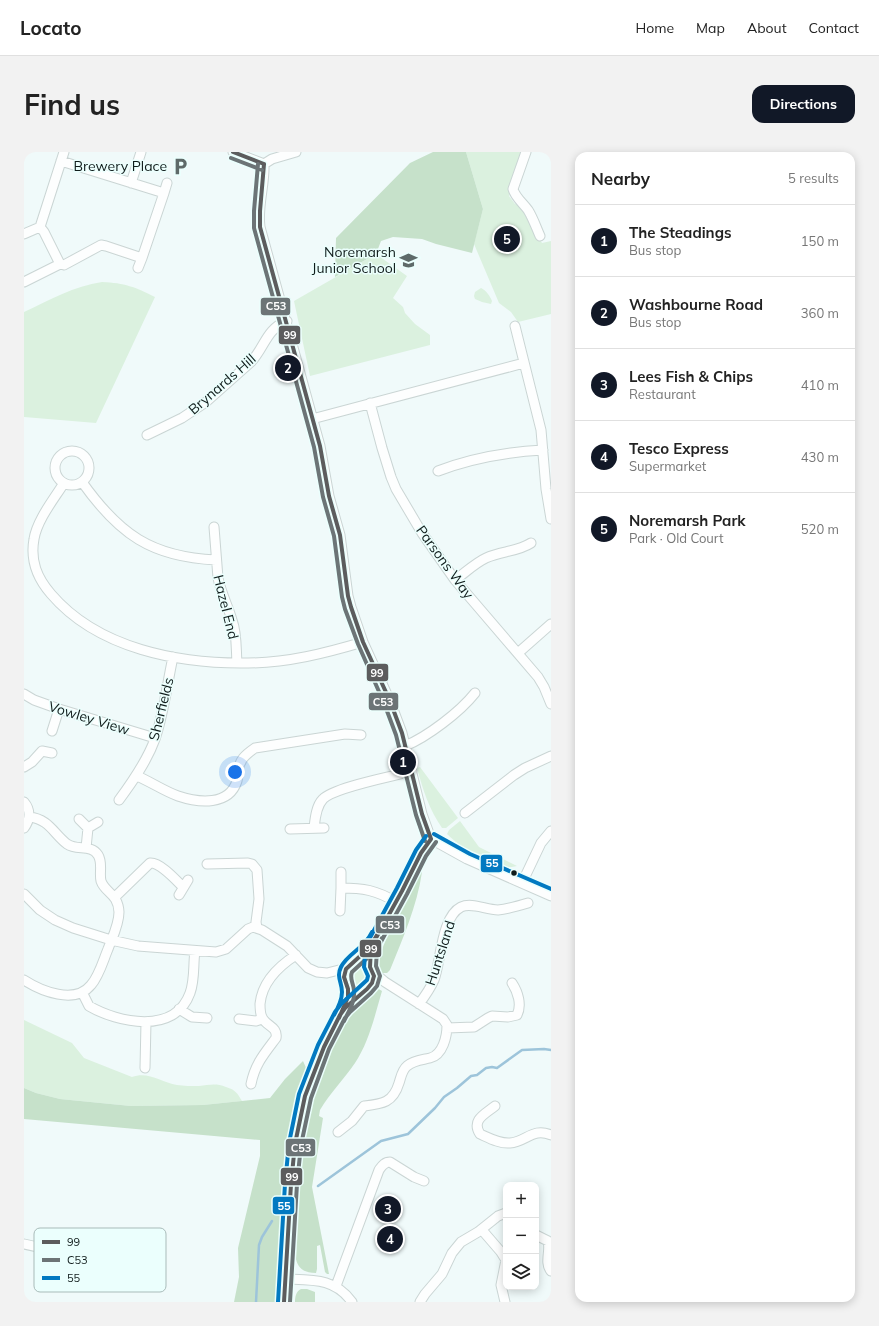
<!DOCTYPE html>
<html lang="en">
<head>
<meta charset="utf-8">
<style>
  :root { --surface:#fff; --page:#f2f2f2; --text:#222; --muted:#767676; --line:#e0e0e0; --accent:#111827 }
  body { margin:0; font-family:Mulish,sans-serif; background:var(--page); color:var(--text) }
  .controls { position:absolute; right:12px; bottom:12px; display:grid; overflow:hidden; border-radius:8px; box-shadow:0 2px 10px #0003 }
  .controls button { width:36px; height:36px; display:grid; place-items:center; padding:0; border:0; border-bottom:1px solid var(--line); background:var(--surface); color:var(--text); font:20px sans-serif }
  .you { position:absolute; left:211px; top:620px; width:14px; height:14px; margin:-10px; border:3px solid #fff; border-radius:50%; background:#1a73e8; box-shadow:0 0 0 6px #1a73e833 }
  .badge { display:grid; place-items:center; width:26px; height:26px; border-radius:50%; background:var(--accent); color:#fff; font-size:13px; font-weight:700 }
  .pin { position:absolute; translate:-50% -50%; border:2px solid #fff; box-shadow:0 1px 4px #0006 }
  .list { margin:0; padding:0; list-style:none }
  h2 { display:flex; justify-content:space-between; align-items:center; height:52px; margin:0; padding:0 16px; font-size:17px }
  h2 small { font-size:13px; font-weight:400; color:var(--muted) }
  .list li { display:grid; grid-template-columns:26px 1fr auto; gap:12px; align-items:center; box-sizing:border-box; height:72px; padding:0 16px; border-top:1px solid var(--line) }
  .list b { display:block; font-size:15px; white-space:nowrap }
  .list p { margin:0; font-size:13px; white-space:nowrap; color:var(--muted) }
  .list em { font-size:13px; font-style:normal; color:var(--muted) }
  .icon { flex:none; width:22px; height:22px; fill:none; stroke:currentColor; stroke-width:2; stroke-linecap:round; stroke-linejoin:round }
  .map { position:relative; flex:none; width:527px; height:1150px; overflow:hidden; border-radius:12px }
  header { display:flex; align-items:center; gap:24px; box-sizing:border-box; height:56px; padding:0 20px; background:var(--surface); border-bottom:1px solid var(--line) }
  header strong { font-size:19px }
  nav { display:flex; gap:22px; margin-inline-start:auto; font-size:14px }
  .intro { display:flex; align-items:center; justify-content:space-between; box-sizing:border-box; height:96px; padding:0 24px }
  h1 { margin:0; font-size:28px }
  .button { padding:10px 18px; border-radius:12px; background:var(--accent); color:#fff; font-size:14px; font-weight:700 }
  main { display:flex; gap:24px; padding:0 24px }
  aside { flex:1; background:var(--surface); border-radius:12px; box-shadow:0 2px 10px #0003 }
  .map>svg:first-child { display:block }
  .green { fill:#dbf1df }
  .forest { fill:#c6e1ca }
  .lines { fill:none; stroke-linecap:round; stroke-linejoin:round }
  .stream { stroke:#9dc4da; stroke-width:2.5 }
  .minor-casing { stroke:#cad5d4; stroke-width:11 }
  .minor { stroke:#fdfefe; stroke-width:9 }
  .bus-1-casing { stroke:#ebfffd; stroke-width:7 }
  .bus-2-casing { stroke:#ebfffd; stroke-width:7 }
  .bus-3-casing { stroke:#ebfffd; stroke-width:7 }
  .bus-1 { stroke:#5c5c5d; stroke-width:4 }
  .bus-2 { stroke:#6c7476; stroke-width:4 }
  .bus-3 { stroke:#0279c1; stroke-width:4 }
  .bus-dot { fill:#101c1b; stroke:#ebfffd; stroke-width:1.5 }
  .labels { text-anchor:middle; stroke-width:3; stroke-linejoin:round; paint-order:stroke }
  .poi-label { font-size:14px; fill:#101c1b; stroke:#ebfffd; text-anchor:end }
  .street-label { font-size:14px; fill:#101c1b; stroke:#ebfffd }
  .key { fill:#ebfffd; stroke:#a9bbb9; stroke-width:1 }
  .key-label { font-size:11px; fill:#101c1b }
  .line-badge { stroke:#ebfffd; stroke-width:1.5 }
  .badge-label { font-size:11px; text-anchor:middle; font-weight:bold; fill:#fff }
</style>
</head>
<body>
<header>
<strong>Locato</strong>
<nav><a>Home</a><a>Map</a><a>About</a><a>Contact</a></nav>
</header>
<div class="intro"><h1>Find us</h1><a class="button">Directions</a></div>
<main>
<div class="map">
<svg width="527" height="1150" viewBox="0 0 527 1150">
  <rect width="100%" height="100%" fill="#f0fafa"/>
  <path class="green" d="M 442,0 L 498,0 L 485,44 L 491,52 L 495,53 L 499,59 L 518,91 L 527,89 L 527,162 L 494,170 L 487,160 L 475,151 L 450,92 L 459,57 Z
    M 352,102 L 383,124 L 369,146 L 379,155 L 381,161 L 391,172 L 406,183 L 406,193 L 286,224 L 270,149 Z
    M 78,130 C 101,131 111,135 131,145 L 72,271 L 0,265 L 0,160 C 26,148 50,134 78,130 Z
    M 457,136 C 462,138 466,144 468,149 L 467,152 L 458,150 L 451,147 L 450,144 L 451,140 Z
    M 396,615 L 434,666 L 422,676 L 418,676 C 405,657 399,638 393,616 Z
    M 436,669 L 455,695 L 493,714 L 482,716 L 478,715 C 455,706 442,700 423,682 L 425,678 Z
    M 399,708 L 398,720 L 397,718 L 394,719 C 380,748 358,783 354,815 L 351,805 L 349,804 L 351,797 Z
    M324 825a10 10 0 1 1 20 0a10 10 0 1 1-20 0Z
    M 0,868 L 48,891 L 60,906 L 108,925 C 124,919 137,930 153,933 C 160,934 167,934 175,934 C 185,933 192,931 202,935 C 212,938 213,941 218,949 L 179,953 L 107,954 L 36,947 L 12,941 L 0,936 Z"/>
  <path class="forest" d="M 409,0 L 442,0 L 459,57 L 448,101 L 412,92 L 398,87 L 369,85 L 357,89 L 352,102 L 311,125 L 312,86 L 386,11 Z
    M 395,718 L 398,720 C 393,754 379,786 366,818 L 363,821 L 358,821 L 354,815 L 355,805 L 366,777 Z
    M 353,836 L 358,839 C 351,863 345,890 331,911 C 320,927 306,941 296,958 L 295,964 L 299,966 L 288,1035 L 305,1122 L 303,1122 L 301,1120 L 296,1093 L 293,1094 L 293,1117 L 292,1121 C 281,1121 274,1117 272,1107 C 272,1086 274,1066 275,1046 C 276,1020 277,994 282,968 C 289,937 302,908 315,880 C 323,863 333,839 353,836 Z
    M 279,909 L 283,918 L 268,973 L 260,1088 L 253,1150 L 210,1150 L 215,1125 L 214,1096 L 236,1004 L 236,988 L 0,967 L 0,936 L 12,941 L 36,947 L 107,954 L 179,953 L 246,946 L 261,927 Z
    M 277,1137 L 283,1137 L 291,1140 L 291,1150 L 271,1150 C 271,1145 272,1139 277,1137 Z"/>
  <g class="lines">
    <path class="stream" d="M 294,1034 L 357,989 L 384,982 L 411,956 L 420,945 L 433,936 L 447,924 L 453,923 L 462,916 L 468,915 L 473,916 L 498,898 L 520,897 L 527,898
      M 232,1150 L 235,1093 L 238,1085 L 248,1069"/>
    <defs>
      <path id="minor" d="M 209,0 L 240,12 L 248,7 L 272,0
        M 502,0 L 489,37 C 491,45 499,51 504,58 C 509,66 512,75 516,84
        M 240,12 C 241,33 233,54 236,75 L 296,294 L 305,344 L 316,383 L 324,444 L 327,455 L 339,490 L 366,549 L 378,581 L 398,662 L 407,687
        M 107,31 L 117,0
        M 140,41 L 143,31
        M 16,75 L 20,80 L 36,112 L 40,113 L 77,93 L 82,94 L 118,106 L 140,41 L 37,9
        M 0,82 L 16,75 L 40,0
        M 114,116 L 118,106
        M 0,130 L 36,112
        M 491,174 L 517,278 L 522,337 L 527,367
        M 346,251 L 358,296 L 367,325 L 372,337 L 398,381 L 431,428 L 514,525 L 520,535 L 527,552
        M 288,267 L 500,211
        M 123,283 L 158,266 L 182,250 L 227,210 C 241,195 242,177 263,169
        M31 316a17 17 0 1 1 34 0a17 17 0 1 1-34 0Z
        M 414,319 C 448,306 483,300 519,298
        M 58,330 C 95,382 127,405 192,408
        M 40,331 C 30,347 13,368 10,387 C 6,409 13,426 27,442 C 74,497 155,512 224,511 C 263,511 302,501 339,490
        M 190,375 L 194,426 C 197,441 204,454 208,468 C 213,481 212,497 213,511
        M 431,428 C 441,421 451,411 462,406 C 477,399 493,400 507,391
        M 494,501 L 527,472
        M 0,542 L 10,548 L 35,557 L 131,586
        M 28,579 L 35,557
        M 381,594 C 403,585 436,560 451,541
        M 0,615 L 8,610 L 18,599 L 28,601
        M 113,624 C 127,630 140,639 154,644 C 175,651 205,654 213,629 C 214,626 214,623 214,620 C 215,608 221,603 231,596 L 321,582 L 337,583
        M 95,648 C 109,629 123,609 131,587 C 140,561 143,532 149,505
        M 0,650 C 7,658 6,668 0,676
        M 441,661 L 490,623 L 501,616 L 527,604
        M 55,667 L 64,676
        M 290,676 C 291,667 292,654 299,647 C 310,635 371,624 388,619
        M 266,677 L 300,676
        M 407,687 L 443,707 L 527,744
        M 62,696 L 64,676 L 74,670
        M 183,712 L 224,711 L 228,712 L 233,718 L 235,747 L 232,770 L 233,776
        M 317,720 L 317,736 C 339,736 352,738 372,750
        M 498,731 L 517,691 L 527,679
        M 0,742 L 16,758 L 31,768 L 49,776 L 87,788 L 114,794 L 192,800 L 202,797 L 224,777 L 229,775 L 238,778 L 263,794 L 284,816 L 293,820 L 303,821 L 323,816
        M 155,743 L 164,728
        M 91,745 L 126,711 C 136,710 152,728 159,735
        M 316,759 L 317,736
        M320 825a15 15 0 1 1 30 0a15 15 0 1 1-30 0Z
        M 329,811 L 347,795 L 378,739 L 397,701 L 407,687
        M 0,828 C 17,839 51,853 67,833 C 75,824 79,809 84,797 C 88,786 95,773 95,760 C 94,741 81,741 77,729 C 75,721 79,711 74,703 C 67,692 53,699 43,692 C 29,681 25,667 5,665
        M 58,840 L 65,854 C 94,871 151,883 166,841 C 171,828 169,812 171,799
        M 395,852 C 401,844 406,837 410,828 C 417,810 417,765 437,755 C 448,750 462,758 474,758 C 484,757 494,754 504,751
        M 155,857 L 168,865 L 183,866
        M 215,867 L 232,869 L 238,867
        M 423,876 L 450,875 L 464,866 L 468,864 L 484,865 L 493,863 C 498,853 494,840 488,831
        M 121,916 L 122,870
        M 227,932 C 231,912 240,902 252,886 C 254,875 243,874 239,867 C 236,863 236,857 236,852 C 238,830 255,814 272,803
        M 471,954 C 461,962 447,968 456,982 C 465,986 476,992 486,991 C 502,990 509,975 527,983
        M 314,980 L 328,969 L 340,954 C 358,952 369,951 375,931 C 377,925 378,918 383,914 C 390,908 398,908 406,906 C 419,903 423,884 423,873 L 419,867 L 361,830 L 349,820
        M 458,1078 L 477,1100 L 482,1108 L 477,1133 L 481,1150
        M 512,1083 L 524,1089 C 527,1099 520,1110 527,1119
        M 0,1092 L 95,1113
        M 262,1127 C 288,1128 311,1126 328,1150
        M 312,1134 L 355,1018 C 358,1014 360,1010 366,1010 L 390,1025 L 400,1029
        M 260,1150 C 265,1085 264,1019 278,956 C 282,938 290,921 296,904 C 307,878 317,857 339,839
        M 396,1150 L 401,1142 L 418,1122 L 428,1101 L 437,1090 L 454,1080 L 474,1064 L 482,1061"/>
    </defs>
    <use href="#minor" class="minor-casing"/>
    <use href="#minor" class="minor"/>
    <defs>
      <path id="bus-1" d="M 209,0 L 240,12
        M 240,12 L 236,59 L 236,75 L 296,294 L 305,344 L 316,383 L 324,444 L 327,455 L 339,490 L 366,549 L 378,581 L 398,662 L 407,687
        M 315,866 L 324,845 L 324,837 L 320,825 L 322,817 L 346,795 L 353,783
        M 260,1150 L 267,1032 L 271,992 L 281,944 L 300,895 L 316,863 L 321,856 L 343,837 L 348,831 L 350,824 L 346,815 L 347,795 L 378,739 L 397,701 L 407,687"/>
      <path id="bus-2" d="M 207,6 L 238,18
        M 234,12 L 230,59 L 230,76 L 290,295 L 299,345 L 310,384 L 318,445 L 321,457 L 334,492 L 360,551 L 372,583 L 392,663 L 401,689
        M 320,869 C 325,859 331,850 330,839 C 330,832 325,827 328,820 L 351,799 L 358,786
        M 266,1150 L 273,1032 L 277,993 L 287,946 L 305,897 L 321,866 L 326,860 L 347,841 L 353,834 L 356,824 L 352,814 L 353,797 L 383,742 L 402,704 L 412,690"/>
      <path id="bus-3" d="M 410,682 L 446,702 L 527,737
        M 310,863 C 314,856 318,848 318,840 C 318,830 312,825 317,815 C 324,801 340,797 348,780
        M 254,1150 L 261,1032 L 265,991 L 275,942 L 294,893 L 311,860 L 317,852 L 343,828 L 344,824 L 340,815 L 342,793 L 373,736 L 392,698 L 402,684"/>
    </defs>
    <use href="#bus-1" class="bus-1-casing"/>
    <use href="#bus-2" class="bus-2-casing"/>
    <use href="#bus-3" class="bus-3-casing"/>
    <use href="#bus-1" class="bus-1"/>
    <use href="#bus-2" class="bus-2"/>
    <use href="#bus-3" class="bus-3"/>
  </g>
  <defs>
    <symbol id="parking-bare" viewBox="-9 -9 18 18"><path d="M-3.5-5.5H1a3.5 3.5 0 0 1 0 7H-1V5.5H-3.5ZM-1-3.4V-.6H.8a1.4 1.4 0 0 0 0-2.8Z" fill="#5e6a69" stroke="#ebfffd" stroke-width="2.5" paint-order="stroke"/></symbol>
    <symbol id="school-bare" viewBox="-9 -9 18 18"><path d="M0-5L7-2L0 1L-7-2ZM-4 1L0 2.5L4 1V4Q0 6-4 4Z" fill="#5e6a69" stroke="#ebfffd" stroke-width="2.5" paint-order="stroke"/></symbol>
  </defs>
  <g fill-rule="evenodd">
    <use href="#parking-bare" x="144" y="2" width="25" height="25"/>
    <use href="#school-bare" x="372" y="96" width="25" height="25"/>
  </g>
  <circle class="bus-dot" cx="490" cy="721" r="3.5"/>
  <g class="labels">
    <g class="poi-label">
      <text x="143" y="19">Brewery Place</text>
      <text x="372" y="105">Noremarsh<tspan x="372" dy="16">Junior School</tspan></text>
    </g>
    <g class="street-label">
      <text transform="translate(198 232) rotate(-41)" y="5">Brynards Hill</text>
      <text transform="translate(421 410) rotate(54)" y="5">Parsons Way</text>
      <text transform="translate(202 455) rotate(76)" y="5">Hazel End</text>
      <text transform="translate(137 557) rotate(-76)" y="5">Sherfields</text>
      <text transform="translate(65 566) rotate(17)" y="5">Vowley View</text>
      <text transform="translate(416 801) rotate(-72)" y="5">Huntsland</text>
    </g>
  </g>
  <rect x="10" y="1076" width="132" height="64" rx="6" class="key"/>
  <rect x="18" y="1088" width="18" height="4" fill="#5c5c5d"/>
  <rect x="18" y="1106" width="18" height="4" fill="#6c7476"/>
  <rect x="18" y="1124" width="18" height="4" fill="#0279c1"/>
  <g class="key-label">
    <text x="43" y="1094">99</text>
    <text x="43" y="1112">C53</text>
    <text x="43" y="1130">55</text>
  </g>
  <g class="line-badge">
    <rect x="236" y="145" width="31" height="19" rx="4" fill="#6c7476"/>
    <rect x="254" y="173" width="23" height="20" rx="4" fill="#5c5c5d"/>
    <rect x="342" y="511" width="23" height="19" rx="4" fill="#5c5c5d"/>
    <rect x="344" y="540" width="31" height="19" rx="4" fill="#6c7476"/>
    <rect x="456" y="702" width="23" height="19" rx="4" fill="#0279c1"/>
    <rect x="351" y="763" width="30" height="19" rx="4" fill="#6c7476"/>
    <rect x="335" y="787" width="23" height="19" rx="4" fill="#5c5c5d"/>
    <rect x="261" y="986" width="31" height="19" rx="4" fill="#6c7476"/>
    <rect x="256" y="1015" width="23" height="19" rx="4" fill="#5c5c5d"/>
    <rect x="248" y="1044" width="23" height="19" rx="4" fill="#0279c1"/>
  </g>
  <g class="badge-label">
    <text x="252" y="158">C53</text>
    <text x="266" y="187">99</text>
    <text x="353" y="525">99</text>
    <text x="359" y="554">C53</text>
    <text x="468" y="715">55</text>
    <text x="366" y="777">C53</text>
    <text x="347" y="801">99</text>
    <text x="277" y="1000">C53</text>
    <text x="268" y="1029">99</text>
    <text x="260" y="1058">55</text>
  </g>
</svg>
<div class="controls">
<button>+</button>
<button>−</button>
<button><svg class="icon" aria-label="layers" viewBox="0 0 24 24"><path d="M12 4l9 5-9 5-9-5zM3 14l9 5 9-5"/></svg></button>
</div>
<div class="you"></div>
<div class="pin badge" style="left:379px;top:610px">1</div>
<div class="pin badge" style="left:264px;top:216px">2</div>
<div class="pin badge" style="left:364px;top:1057px">3</div>
<div class="pin badge" style="left:366px;top:1087px">4</div>
<div class="pin badge" style="left:483px;top:87px">5</div>
</div>
<aside>
<h2>Nearby<small>5 results</small></h2>
<ul class="list">
<li><span class="badge">1</span><div><b>The Steadings</b><p>Bus stop</p></div><em>150 m</em></li>
<li><span class="badge">2</span><div><b>Washbourne Road</b><p>Bus stop</p></div><em>360 m</em></li>
<li><span class="badge">3</span><div><b>Lees Fish &amp; Chips</b><p>Restaurant</p></div><em>410 m</em></li>
<li><span class="badge">4</span><div><b>Tesco Express</b><p>Supermarket</p></div><em>430 m</em></li>
<li><span class="badge">5</span><div><b>Noremarsh Park</b><p>Park · Old Court</p></div><em>520 m</em></li>
</ul>
</aside>
</main>
</body>
</html>
